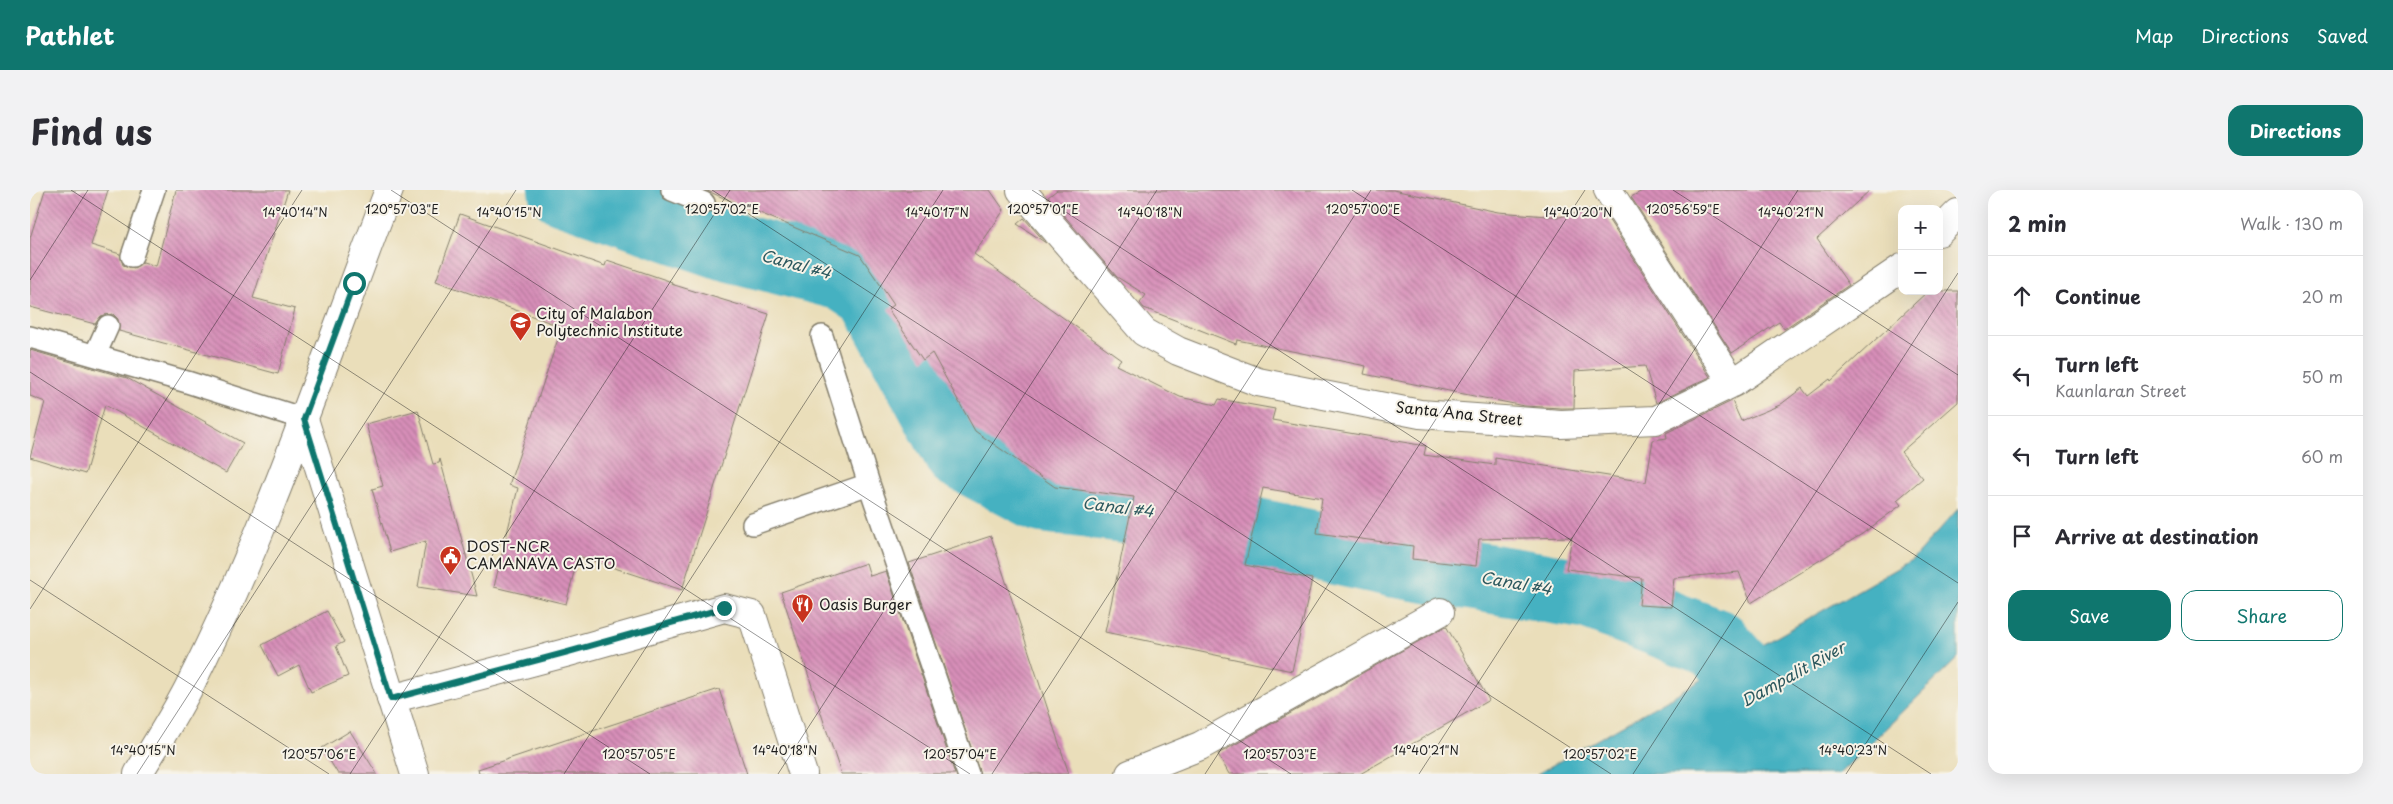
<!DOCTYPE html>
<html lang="en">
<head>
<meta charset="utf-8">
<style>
  :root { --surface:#fff; --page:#f2f2f3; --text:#2b2b33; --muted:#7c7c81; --line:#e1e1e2; --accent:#0f766e }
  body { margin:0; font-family:"Playpen Sans",sans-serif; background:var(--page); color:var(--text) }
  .controls { position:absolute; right:15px; top:15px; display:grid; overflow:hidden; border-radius:10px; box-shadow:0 5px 20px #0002 }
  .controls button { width:45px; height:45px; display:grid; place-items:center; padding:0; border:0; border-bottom:1px solid var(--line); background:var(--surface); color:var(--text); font:25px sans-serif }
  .stop { position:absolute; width:15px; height:15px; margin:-11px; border:4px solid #0f766e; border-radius:50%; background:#fff }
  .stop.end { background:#0f766e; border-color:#fff; box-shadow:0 1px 5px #0008 }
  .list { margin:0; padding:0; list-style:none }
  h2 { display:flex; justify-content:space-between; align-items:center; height:65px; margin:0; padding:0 20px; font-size:21px }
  h2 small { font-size:16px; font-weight:400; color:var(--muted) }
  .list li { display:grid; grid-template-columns:32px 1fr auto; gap:15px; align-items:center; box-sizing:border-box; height:80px; padding:0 20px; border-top:1px solid var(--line) }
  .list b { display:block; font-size:19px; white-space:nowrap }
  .list p { margin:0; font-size:16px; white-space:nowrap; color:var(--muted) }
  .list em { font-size:16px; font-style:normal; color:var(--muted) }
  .actions { display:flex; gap:10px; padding:15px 20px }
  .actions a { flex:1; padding:11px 0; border:1px solid var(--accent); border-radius:15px; text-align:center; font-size:18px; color:var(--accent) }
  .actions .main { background:var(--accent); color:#fff }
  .icon { flex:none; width:28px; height:28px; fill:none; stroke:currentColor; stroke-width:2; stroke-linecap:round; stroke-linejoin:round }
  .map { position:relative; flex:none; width:1928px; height:584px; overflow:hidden; border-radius:15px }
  header { display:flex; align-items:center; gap:30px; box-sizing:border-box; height:70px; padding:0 25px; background:var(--accent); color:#fff }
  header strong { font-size:24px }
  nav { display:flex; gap:28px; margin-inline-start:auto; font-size:18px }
  .intro { display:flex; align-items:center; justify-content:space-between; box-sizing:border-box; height:120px; padding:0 30px }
  h1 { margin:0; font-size:35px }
  .button { padding:12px 22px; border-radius:15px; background:var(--accent); color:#fff; font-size:18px; font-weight:700 }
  main { display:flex; gap:30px; padding:0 30px }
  aside { flex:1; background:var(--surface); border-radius:15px; box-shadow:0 5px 20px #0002 }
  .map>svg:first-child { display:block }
  .water { fill:#44b1c1; stroke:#30666e }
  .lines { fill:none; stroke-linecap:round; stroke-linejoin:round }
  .river { stroke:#44b1c1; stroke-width:70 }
  .building { fill:url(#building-back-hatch) }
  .lane-casing { stroke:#837d6b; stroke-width:24 }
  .street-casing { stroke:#837d6b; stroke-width:30 }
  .secondary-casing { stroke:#837d6b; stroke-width:30 }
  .lane { stroke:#fff; stroke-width:21 }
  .street { stroke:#fff; stroke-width:28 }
  .secondary { stroke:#fff; stroke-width:28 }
  .route { stroke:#0f766e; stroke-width:6 }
  .ticks { fill:none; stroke:#1c1c1c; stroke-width:1; stroke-opacity:0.45 }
  .labels { text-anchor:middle; stroke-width:4; stroke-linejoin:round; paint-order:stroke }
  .poi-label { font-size:15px; fill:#1c1c1c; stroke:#f7f3e8; text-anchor:start }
  .street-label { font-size:15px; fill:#1c1c1c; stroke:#f7f3e8 }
  .water-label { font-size:16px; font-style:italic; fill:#2c585e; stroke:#f7f3e8 }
  .ticks-label { font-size:12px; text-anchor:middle; fill:#1c1c1c; stroke:#f7f3e8; stroke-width:4; stroke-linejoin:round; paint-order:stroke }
</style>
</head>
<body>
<header>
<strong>Pathlet</strong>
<nav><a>Map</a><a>Directions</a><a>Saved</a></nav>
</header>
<div class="intro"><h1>Find us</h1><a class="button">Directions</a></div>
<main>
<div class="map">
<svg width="1928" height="584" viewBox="0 0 1928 584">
  <defs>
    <pattern id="building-back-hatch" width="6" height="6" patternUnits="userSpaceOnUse" patternTransform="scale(1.25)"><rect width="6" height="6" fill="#d88fb9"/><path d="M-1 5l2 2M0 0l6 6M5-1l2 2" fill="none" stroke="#ae7496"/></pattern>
  </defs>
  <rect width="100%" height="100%" fill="#f7f3e8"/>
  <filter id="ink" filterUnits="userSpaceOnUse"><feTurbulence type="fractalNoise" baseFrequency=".02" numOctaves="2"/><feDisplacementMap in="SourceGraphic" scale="10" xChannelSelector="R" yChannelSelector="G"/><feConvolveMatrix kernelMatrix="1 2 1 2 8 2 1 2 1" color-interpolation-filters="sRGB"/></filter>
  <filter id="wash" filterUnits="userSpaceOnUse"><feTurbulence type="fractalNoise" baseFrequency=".0096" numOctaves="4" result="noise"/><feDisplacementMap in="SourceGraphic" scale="20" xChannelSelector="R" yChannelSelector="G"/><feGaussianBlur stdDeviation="1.12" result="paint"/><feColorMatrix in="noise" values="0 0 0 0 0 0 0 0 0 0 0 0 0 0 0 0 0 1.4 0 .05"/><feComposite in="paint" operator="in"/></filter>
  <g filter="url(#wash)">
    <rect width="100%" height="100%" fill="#eadeba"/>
    <path class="water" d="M 1928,319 L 1928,468 L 1809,584 L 1507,584 L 1883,369 Z"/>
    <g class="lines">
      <path class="river" d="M 533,0 L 693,55 L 813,86 L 843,106 L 929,264 L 1012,308 L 1135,323 L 1366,373 L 1559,405 L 1687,454 L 1728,501"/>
    </g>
    <g id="blocks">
      <path class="building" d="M 15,0 L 78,0 L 61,55 L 90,64 L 93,75 L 104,78 L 113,72 L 126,76 L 146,0 L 258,0 L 223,108 L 265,119 L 248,184 L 89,141 L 88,129 L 83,124 L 71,126 L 65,134 L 0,117 L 0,48 Z
        M 675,0 L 960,0 L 974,20 L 944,64 L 1091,169 L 1086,175 L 1150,207 L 1186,215 L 1189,209 L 1245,219 L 1242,230 L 1396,256 L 1394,265 L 1465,275 L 1465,268 L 1616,292 L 1623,250 L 1637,248 L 1636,243 L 1702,211 L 1711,231 L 1750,215 L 1772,198 L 1778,206 L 1800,189 L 1801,191 L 1898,101 L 1928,101 L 1928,212 L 1871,262 L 1893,288 L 1867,310 L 1871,315 L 1832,344 L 1721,413 L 1709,382 L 1644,388 L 1641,417 L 1609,415 L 1612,388 L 1536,379 L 1542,347 L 1449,349 L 1446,376 L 1382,369 L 1383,356 L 1287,343 L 1292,308 L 1233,298 L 1215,375 L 1282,389 L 1262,481 L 1075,442 L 1104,307 L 1025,297 L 945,241 L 902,163 L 893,170 L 858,119 L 864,115 L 830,65 Z
        M 1027,0 L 1363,0 L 1468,22 L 1529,27 L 1571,18 L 1680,187 L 1626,213 L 1615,176 L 1545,181 L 1544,218 L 1531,218 L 1494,216 L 1334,184 L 1336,176 L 1207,150 L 1206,154 L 1114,118 L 1110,113 L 1116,105 L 1087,87 L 1018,7 Z
        M 1614,0 L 1840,0 L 1787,49 L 1819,95 L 1754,139 L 1749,132 L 1702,163 L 1601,7 Z
        M 430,24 L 575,76 L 577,70 L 642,92 L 641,94 L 739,124 L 652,400 L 548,366 L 536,414 L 464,397 L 488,298 L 479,295 L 532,137 L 406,91 Z
        M 994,28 L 1016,53 L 987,34 Z
        M 0,160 L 97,188 L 213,253 L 196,283 L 75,215 L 55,284 L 0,267 L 15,212 L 0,206 Z
        M 388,220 L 403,274 L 409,273 L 410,269 L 447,406 L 388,397 L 396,351 L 360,362 L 342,299 L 353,296 L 336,234 Z
        M 961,346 L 1039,584 L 950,584 L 879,373 Z
        M 836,373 L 840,386 L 856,381 L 925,584 L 811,584 L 751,402 Z
        M 297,421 L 314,452 L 306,456 L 318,486 L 281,502 L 269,475 L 248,486 L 232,455 Z
        M 1416,436 L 1459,510 L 1330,584 L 1199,584 L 1188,564 Z
        M 689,499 L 717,584 L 449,584 L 448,579 Z
        M 320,541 L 347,584 L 308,584 L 292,558 Z"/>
    </g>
  </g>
  <g filter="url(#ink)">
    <use href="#blocks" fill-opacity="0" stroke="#837d6b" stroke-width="1"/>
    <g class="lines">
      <defs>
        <path id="lane" d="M 642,0 L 674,13
          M 102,66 L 124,0
          M 0,147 L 157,192 L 274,229
          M 65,165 L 78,136
          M 839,294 L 938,584
          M 723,334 L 839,294 L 792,146"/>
        <path id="street" d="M 991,0 L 1114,142 L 1148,161 L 1228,192 L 1390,224 L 1531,234 L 1626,230 L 1703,193 L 1872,78
          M 1578,0 L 1703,193
          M 1909,42 L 1928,23
          M 361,509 L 539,462 L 694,418 L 722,425 L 773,584
          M 1100,584 L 1170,556 L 1410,422"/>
        <path id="secondary" d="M 274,229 L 385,584
          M 108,584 C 125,556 143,528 158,499 C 239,339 295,167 359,0"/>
      </defs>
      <use href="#lane" class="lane-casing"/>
      <use href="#street" class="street-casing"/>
      <use href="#secondary" class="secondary-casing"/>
      <use href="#lane" class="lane"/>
      <use href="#street" class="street"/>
      <use href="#secondary" class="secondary"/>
    </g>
  </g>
  <g class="lines" filter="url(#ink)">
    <path class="route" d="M 324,93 L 274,229 L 361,509 L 538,462 L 694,418"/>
  </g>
  <path class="ticks" d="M 41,0 L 940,584M 361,0 L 1261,584M 682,0 L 1581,584M 1002,0 L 1901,584M 1322,0 L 1928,393M 1643,0 L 1928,185M 0,90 L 58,0M 0,182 L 620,584M 0,390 L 299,584M 0,419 L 272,0M 107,584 L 486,0M 320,584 L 700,0M 534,584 L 913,0M 748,584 L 1127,0M 962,584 L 1341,0M 1175,584 L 1555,0M 1389,584 L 1768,0M 1603,584 L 1928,83M 1816,584 L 1928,412"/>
  <defs>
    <symbol id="university-pin" viewBox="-11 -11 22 30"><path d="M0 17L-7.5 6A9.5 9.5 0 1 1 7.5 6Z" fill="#c8321e" stroke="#f7f3e8"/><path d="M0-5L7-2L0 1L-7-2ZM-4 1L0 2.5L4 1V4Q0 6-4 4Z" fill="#fff"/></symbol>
    <symbol id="civic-pin" viewBox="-11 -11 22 30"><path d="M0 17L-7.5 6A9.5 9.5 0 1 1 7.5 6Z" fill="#c8321e" stroke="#f7f3e8"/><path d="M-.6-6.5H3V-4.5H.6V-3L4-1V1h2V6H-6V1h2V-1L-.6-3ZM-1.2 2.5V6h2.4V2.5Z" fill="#fff"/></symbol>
    <symbol id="restaurant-pin" viewBox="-11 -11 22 30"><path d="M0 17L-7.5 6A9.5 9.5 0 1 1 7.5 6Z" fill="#c8321e" stroke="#f7f3e8"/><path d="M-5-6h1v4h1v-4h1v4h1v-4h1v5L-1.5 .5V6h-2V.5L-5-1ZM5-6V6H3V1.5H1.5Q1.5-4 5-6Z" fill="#fff"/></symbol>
  </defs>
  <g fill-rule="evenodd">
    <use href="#university-pin" x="478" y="120" width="25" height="34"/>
    <use href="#civic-pin" x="408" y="354" width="25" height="34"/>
    <use href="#restaurant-pin" x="760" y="402" width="25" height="34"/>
  </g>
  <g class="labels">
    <g class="poi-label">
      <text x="506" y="129">City of Malabon<tspan x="506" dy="17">Polytechnic Institute</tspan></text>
      <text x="436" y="362">DOST-NCR<tspan x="436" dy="17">CAMANAVA CASTO</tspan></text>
      <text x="789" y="420">Oasis Burger</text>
    </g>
    <g class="street-label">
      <text transform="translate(1429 224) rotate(6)" y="5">Santa Ana Street</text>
    </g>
    <g class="water-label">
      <text transform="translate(766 74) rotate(15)" y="6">Canal #4</text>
      <text transform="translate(1088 317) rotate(7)" y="6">Canal #4</text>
      <text transform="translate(1486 393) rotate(10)" y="6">Canal #4</text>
      <text transform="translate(1763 484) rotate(-29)" y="6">Dampalit River</text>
    </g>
  </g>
  <g class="ticks-label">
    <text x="692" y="24">120°57'02"E</text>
    <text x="1013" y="24">120°57'01"E</text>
    <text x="1333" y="24">120°57'00"E</text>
    <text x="372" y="24">120°57'03"E</text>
    <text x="1653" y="24">120°56'59"E</text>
    <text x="265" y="27">14°40'14"N</text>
    <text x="479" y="27">14°40'15"N</text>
    <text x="907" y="27">14°40'17"N</text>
    <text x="1120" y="27">14°40'18"N</text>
    <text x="1548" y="27">14°40'20"N</text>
    <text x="1761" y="27">14°40'21"N</text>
    <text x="113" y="565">14°40'15"N</text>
    <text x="755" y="565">14°40'18"N</text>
    <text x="1396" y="565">14°40'21"N</text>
    <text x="1823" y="565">14°40'23"N</text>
    <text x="289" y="569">120°57'06"E</text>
    <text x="609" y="569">120°57'05"E</text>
    <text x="930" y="569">120°57'04"E</text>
    <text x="1250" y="569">120°57'03"E</text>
    <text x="1570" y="569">120°57'02"E</text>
  </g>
</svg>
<div class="controls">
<button>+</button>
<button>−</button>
</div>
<div class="stop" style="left:324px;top:93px"></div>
<div class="stop end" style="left:694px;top:418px"></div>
</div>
<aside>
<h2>2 min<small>Walk · 130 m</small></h2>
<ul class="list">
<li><svg class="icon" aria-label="ahead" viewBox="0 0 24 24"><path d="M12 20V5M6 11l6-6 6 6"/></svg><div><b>Continue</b></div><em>20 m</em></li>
<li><svg class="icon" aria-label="left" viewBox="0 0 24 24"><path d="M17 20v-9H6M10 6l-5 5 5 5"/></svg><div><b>Turn left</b><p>Kaunlaran Street</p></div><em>50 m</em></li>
<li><svg class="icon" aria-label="left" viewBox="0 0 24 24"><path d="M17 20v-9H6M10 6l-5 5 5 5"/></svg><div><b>Turn left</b></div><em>60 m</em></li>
<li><svg class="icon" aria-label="arrive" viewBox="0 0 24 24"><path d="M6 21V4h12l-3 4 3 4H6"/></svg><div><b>Arrive at destination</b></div></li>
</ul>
<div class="actions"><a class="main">Save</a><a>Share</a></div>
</aside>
</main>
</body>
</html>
